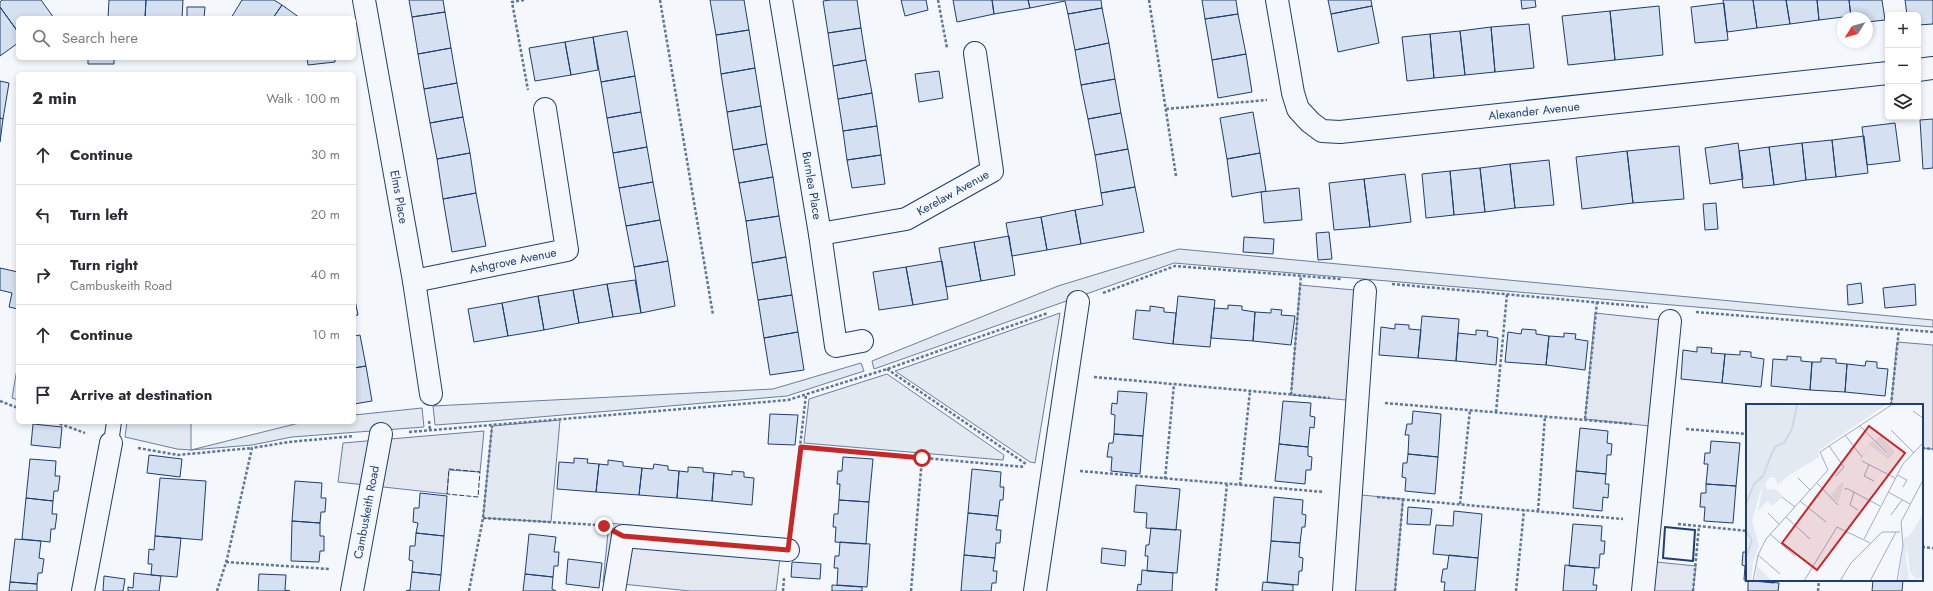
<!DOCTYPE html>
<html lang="en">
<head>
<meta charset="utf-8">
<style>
  :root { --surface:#fff; --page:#f2f2f3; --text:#2b2b33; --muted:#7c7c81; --line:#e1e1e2 }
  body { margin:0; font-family:Jost,sans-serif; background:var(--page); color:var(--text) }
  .controls { position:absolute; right:12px; top:12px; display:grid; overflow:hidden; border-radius:6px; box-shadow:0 2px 6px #0003 }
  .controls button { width:36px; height:36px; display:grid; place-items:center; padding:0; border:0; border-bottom:1px solid var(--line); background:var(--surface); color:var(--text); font:20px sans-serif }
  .compass { position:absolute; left:1837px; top:12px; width:36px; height:36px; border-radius:50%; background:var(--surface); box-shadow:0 2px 6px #0003; rotate:233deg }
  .stop { position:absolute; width:12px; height:12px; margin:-9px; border:3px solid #c62828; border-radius:50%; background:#fff }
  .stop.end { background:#c62828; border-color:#fff; box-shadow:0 1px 4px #0008 }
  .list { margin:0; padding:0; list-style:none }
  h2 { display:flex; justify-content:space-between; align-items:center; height:52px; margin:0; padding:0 16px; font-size:17px }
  h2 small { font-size:13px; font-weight:400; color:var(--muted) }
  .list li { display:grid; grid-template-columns:26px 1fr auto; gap:12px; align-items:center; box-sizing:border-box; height:60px; padding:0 16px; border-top:1px solid var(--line) }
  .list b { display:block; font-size:15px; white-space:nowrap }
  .list p { margin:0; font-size:13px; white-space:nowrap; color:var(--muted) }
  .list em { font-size:13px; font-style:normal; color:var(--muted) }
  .icon { flex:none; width:22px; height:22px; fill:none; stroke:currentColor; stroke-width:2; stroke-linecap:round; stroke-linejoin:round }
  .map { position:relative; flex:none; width:1933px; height:591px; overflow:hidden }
  .search { position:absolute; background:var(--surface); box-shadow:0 2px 6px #0003; left:16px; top:16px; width:340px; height:44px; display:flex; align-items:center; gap:10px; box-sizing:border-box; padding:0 14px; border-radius:6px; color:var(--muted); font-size:15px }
  .panel { position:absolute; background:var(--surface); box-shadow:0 2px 6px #0003; left:16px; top:72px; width:340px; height:352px; border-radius:6px }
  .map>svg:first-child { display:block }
  .green { fill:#e3e9f0; stroke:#687fa3 }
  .parking { fill:#e3e8f0; stroke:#687fa3 }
  .building { fill:#d5e0f0; stroke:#1d3f73 }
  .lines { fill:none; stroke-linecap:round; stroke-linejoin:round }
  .lane-casing { stroke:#1d3f73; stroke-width:16 }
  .street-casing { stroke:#1d3f73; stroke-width:24 }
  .path { stroke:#5e769c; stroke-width:2.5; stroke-dasharray:3 2; stroke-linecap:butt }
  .lane { stroke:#f4f7fb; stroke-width:14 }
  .street { stroke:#f4f7fb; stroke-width:22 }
  .fence { stroke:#1d3f73; stroke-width:1; stroke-dasharray:5 2; stroke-linecap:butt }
  .wall { stroke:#1d3f73; stroke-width:2 }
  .route { stroke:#c62828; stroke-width:5 }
  .labels { text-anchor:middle; stroke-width:3; stroke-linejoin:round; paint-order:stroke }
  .street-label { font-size:12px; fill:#1d3f73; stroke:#f4f7fb }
  .inset-river { fill:none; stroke:#cfd7e4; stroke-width:2 }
  .inset-road { fill:none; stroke:#9eadc5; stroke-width:1 }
  .view { fill:#c62828; fill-opacity:0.15; stroke:#c62828; stroke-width:2 }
  .inset-edge { fill:none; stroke:#1d3f73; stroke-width:2 }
</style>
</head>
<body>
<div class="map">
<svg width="1933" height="591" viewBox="0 0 1933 591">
  <rect width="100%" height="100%" fill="#f4f7fb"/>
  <path class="green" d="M 1179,249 L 1933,320 L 1933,327 L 1174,263 L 874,369 L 872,361 L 1058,286 Z
    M 1060,313 L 1035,463 L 1030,462 L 895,371 Z
    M 18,363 L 18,400 L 12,398 Z
    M 861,363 L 864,371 L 787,396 L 492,421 L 435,425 L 433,406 L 773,389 Z
    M 887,374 L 1004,455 L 1003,460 L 804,443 L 809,399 Z
    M 422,408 L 424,427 L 292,437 L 252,445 L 191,450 L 177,449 L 125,437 L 127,422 L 191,422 L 191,450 L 303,422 L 354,422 L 354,415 Z
    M 560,420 L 551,522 L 483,518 L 492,426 Z"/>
  <path class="parking" d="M 1300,285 L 1365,291 L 1357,401 L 1291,395 Z
    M 1595,313 L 1670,321 L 1659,427 L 1585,419 Z
    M 1897,342 L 1933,345 L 1933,449 L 1922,448 L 1922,405 L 1891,405 Z
    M 484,431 L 480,472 L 449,470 L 447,494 L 338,482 L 343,443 Z
    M 1351,494 L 1403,499 L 1395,591 L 1344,591 Z
    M 609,523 L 782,541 L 776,591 L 690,591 L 603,582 Z
    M 1646,561 L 1696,566 L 1693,591 L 1644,591 Z"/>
  <path class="building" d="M 2,0 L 41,0 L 54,18 L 18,18 L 18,32 L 0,7 L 0,2 Z
    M 109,0 L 146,0 L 145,18 L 108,18 Z
    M 146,0 L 183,0 L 182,18 L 145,18 Z
    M 242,0 L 274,0 L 282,5 L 273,18 L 231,18 Z
    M 409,0 L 443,0 L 445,12 L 412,17 Z
    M 710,0 L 744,0 L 749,30 L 716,35 Z
    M 831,0 L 857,0 L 861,28 L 828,33 L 823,1 Z
    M 901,0 L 926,0 L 928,10 L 905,16 Z
    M 953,0 L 992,0 L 994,14 L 957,22 Z
    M 992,0 L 1028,0 L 1030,8 L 994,14 Z
    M 1028,0 L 1101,0 L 1102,8 L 1068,14 L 1065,1 L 1030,8 Z
    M 1202,0 L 1236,0 L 1238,14 L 1205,19 Z
    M 1328,0 L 1371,0 L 1372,6 L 1331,14 Z
    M 1521,0 L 1535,0 L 1536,7 L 1522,9 Z
    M 1723,0 L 1753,0 L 1757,28 L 1727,32 Z
    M 1753,0 L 1786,0 L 1790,24 L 1757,28 Z
    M 1786,0 L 1817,0 L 1819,20 L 1790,24 Z
    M 1817,0 L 1849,0 L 1851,16 L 1819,20 Z
    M 1849,0 L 1882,0 L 1885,20 L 1867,22 L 1867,18 L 1851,18 Z
    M 1905,0 L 1933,0 L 1933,24 L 1918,25 L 1918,15 L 1907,15 Z
    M 1724,3 L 1728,40 L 1695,43 L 1691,7 Z
    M 282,5 L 300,18 L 273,18 Z
    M 1372,6 L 1379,43 L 1338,52 L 1331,14 Z
    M 1659,6 L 1663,55 L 1615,60 L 1610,11 Z
    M 0,7 L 18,32 L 18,43 L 0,56 Z
    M 187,7 L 205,7 L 204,18 L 187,18 Z
    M 1102,8 L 1109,43 L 1075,50 L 1068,14 Z
    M 1610,11 L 1615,60 L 1568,65 L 1562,16 Z
    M 445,12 L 451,48 L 418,54 L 412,17 Z
    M 1238,14 L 1246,54 L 1212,60 L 1205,19 Z
    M 1529,24 L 1534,68 L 1495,72 L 1491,27 Z
    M 1491,27 L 1495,72 L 1465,75 L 1460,31 Z
    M 861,28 L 866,60 L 833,66 L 828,33 Z
    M 749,30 L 755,68 L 721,74 L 716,35 Z
    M 627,31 L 635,76 L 601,82 L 593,37 Z
    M 1460,31 L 1465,75 L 1434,78 L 1430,34 Z
    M 1430,34 L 1434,78 L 1407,81 L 1402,37 Z
    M 593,37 L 598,70 L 571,75 L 565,42 Z
    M 565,42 L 571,75 L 535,81 L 529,48 Z
    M 1109,43 L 1115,79 L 1081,85 L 1075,50 Z
    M 451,48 L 457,83 L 424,89 L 418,54 Z
    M 1246,54 L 1252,92 L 1218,98 L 1212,60 Z
    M 88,58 L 114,58 L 114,64 L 88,64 Z
    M 307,58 L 335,58 L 335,62 L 308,65 Z
    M 866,60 L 872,93 L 838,99 L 833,66 Z
    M 755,68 L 761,106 L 727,112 L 721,74 Z
    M 939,71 L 943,98 L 919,102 L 915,74 Z
    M 635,76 L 641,112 L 607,118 L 601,82 Z
    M 1115,79 L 1121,113 L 1088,119 L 1081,85 Z
    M 0,81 L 9,83 L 3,119 L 0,118 Z
    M 457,83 L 463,117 L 430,123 L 424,89 Z
    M 872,93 L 877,126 L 843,131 L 838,99 Z
    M 761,106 L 767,144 L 733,150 L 727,112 Z
    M 641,112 L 647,147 L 613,153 L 607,118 Z
    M 1253,112 L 1260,153 L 1227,159 L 1220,118 Z
    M 1121,113 L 1128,149 L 1095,155 L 1088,119 Z
    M 463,117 L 470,153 L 437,159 L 430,123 Z
    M 0,118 L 3,119 L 0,142 Z
    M 1933,119 L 1933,168 L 1923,169 L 1920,120 Z
    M 1895,123 L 1900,161 L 1867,165 L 1862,127 Z
    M 877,126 L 881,155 L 847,160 L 843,131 Z
    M 1864,136 L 1868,173 L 1836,177 L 1832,140 Z
    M 1832,140 L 1836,177 L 1806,180 L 1802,143 Z
    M 1738,143 L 1743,179 L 1710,184 L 1705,148 Z
    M 1802,143 L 1806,180 L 1774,185 L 1769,147 Z
    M 767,144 L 773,177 L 739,183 L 733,150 Z
    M 1679,146 L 1684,199 L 1633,203 L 1627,151 Z
    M 647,147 L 653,182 L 619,188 L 613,153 Z
    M 1769,147 L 1774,185 L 1743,188 L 1739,151 Z
    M 1128,149 L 1135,187 L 1101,193 L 1095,155 Z
    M 1627,151 L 1633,203 L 1582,209 L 1576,157 Z
    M 470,153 L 476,193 L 443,199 L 437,159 Z
    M 1260,153 L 1266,191 L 1232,197 L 1227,159 Z
    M 881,155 L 885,184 L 852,188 L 847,160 Z
    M 1549,160 L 1554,205 L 1515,208 L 1510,164 Z
    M 1510,164 L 1515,208 L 1485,212 L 1480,168 Z
    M 1480,168 L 1485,212 L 1454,215 L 1450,171 Z
    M 1450,171 L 1454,215 L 1426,218 L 1422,174 Z
    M 1405,174 L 1411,222 L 1370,227 L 1364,179 Z
    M 773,177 L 779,216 L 746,221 L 739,183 Z
    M 1364,179 L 1370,227 L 1334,230 L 1329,183 Z
    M 653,182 L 660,220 L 626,226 L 619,188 Z
    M 1135,187 L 1144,232 L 1081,244 L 1075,210 L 1103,205 L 1101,193 Z
    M 1299,188 L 1302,220 L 1264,223 L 1261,192 Z
    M 476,193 L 486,246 L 452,252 L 443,199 Z
    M 1716,203 L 1718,229 L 1705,230 L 1703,204 Z
    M 1075,210 L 1081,244 L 1047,250 L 1041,217 Z
    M 779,216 L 786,257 L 752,263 L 746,221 Z
    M 1041,217 L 1047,250 L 1012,256 L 1006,223 Z
    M 660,220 L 668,261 L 634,267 L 626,226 Z
    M 1329,232 L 1332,259 L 1318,260 L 1316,233 Z
    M 1009,236 L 1015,275 L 981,281 L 974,242 Z
    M 1244,237 L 1274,239 L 1273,254 L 1243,252 Z
    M 974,242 L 981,281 L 946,287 L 939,248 Z
    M 786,257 L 792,295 L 758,300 L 752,263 Z
    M 668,261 L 675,306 L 641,313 L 634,267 Z
    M 942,261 L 948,299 L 913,305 L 906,267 Z
    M 906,267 L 913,305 L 879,310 L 873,272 Z
    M 0,268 L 18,272 L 18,309 L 9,307 L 12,293 L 0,290 Z
    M 635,280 L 641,313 L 613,317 L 607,284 Z
    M 1861,283 L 1863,303 L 1848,305 L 1847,285 Z
    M 607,284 L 613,317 L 579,323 L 573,290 Z
    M 1915,284 L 1916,305 L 1885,308 L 1883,288 Z
    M 573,290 L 579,323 L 544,330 L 538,296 Z
    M 354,295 L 358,315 L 354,316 Z
    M 792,295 L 798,332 L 764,338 L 758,300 Z
    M 538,296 L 544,330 L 508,336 L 502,303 Z
    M 1178,296 L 1215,300 L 1210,347 L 1173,344 Z
    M 502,303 L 508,336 L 474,342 L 468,309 Z
    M 1228,305 L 1242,306 L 1242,310 L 1255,312 L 1253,341 L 1211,338 L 1214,308 L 1228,309 Z
    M 1150,306 L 1164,308 L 1164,312 L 1176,313 L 1173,344 L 1133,339 L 1136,310 L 1150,311 Z
    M 1271,309 L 1282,310 L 1281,315 L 1295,316 L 1291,345 L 1253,341 L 1255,312 L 1271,313 Z
    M 1422,316 L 1459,319 L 1456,361 L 1418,358 Z
    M 1395,324 L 1409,325 L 1409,329 L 1421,330 L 1418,358 L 1379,355 L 1381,327 L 1395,329 Z
    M 1522,329 L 1536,330 L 1536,334 L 1549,336 L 1546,365 L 1505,362 L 1508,332 L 1521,334 Z
    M 1476,330 L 1488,331 L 1487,336 L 1498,338 L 1496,365 L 1456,361 L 1458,333 L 1476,335 Z
    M 798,332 L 804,370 L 770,375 L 764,338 Z
    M 1564,333 L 1576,334 L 1575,339 L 1588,341 L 1585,370 L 1546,365 L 1549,336 L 1564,337 Z
    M 360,335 L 366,366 L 354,368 L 354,336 Z
    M 1697,347 L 1712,348 L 1711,353 L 1725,354 L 1722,383 L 1681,379 L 1683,350 L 1697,352 Z
    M 1740,351 L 1751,352 L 1751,357 L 1764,359 L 1761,387 L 1722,383 L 1725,354 L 1740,355 Z
    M 1787,356 L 1801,357 L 1801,361 L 1812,362 L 1810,390 L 1771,386 L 1773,359 L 1787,360 Z
    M 1821,358 L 1836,359 L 1836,363 L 1847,364 L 1845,392 L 1810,390 L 1812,362 L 1821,362 Z
    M 1866,361 L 1877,362 L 1877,368 L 1888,369 L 1885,396 L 1845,392 L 1847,364 L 1865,366 Z
    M 366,366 L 372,401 L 354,404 L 354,368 Z
    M 1118,391 L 1147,393 L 1143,436 L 1114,434 L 1115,415 L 1111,414 L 1112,403 L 1117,404 Z
    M 1283,401 L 1311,403 L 1310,416 L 1315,417 L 1314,428 L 1310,427 L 1308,447 L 1279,444 Z
    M 1413,411 L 1441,414 L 1438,457 L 1408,454 L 1409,435 L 1405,435 L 1407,424 L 1412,424 Z
    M 770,414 L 798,415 L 795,445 L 768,444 Z
    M 33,424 L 62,427 L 60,448 L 31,445 Z
    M 1580,428 L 1608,431 L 1607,443 L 1612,444 L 1611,455 L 1607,455 L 1606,474 L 1576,471 Z
    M 1114,434 L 1143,436 L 1140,474 L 1111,471 L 1112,457 L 1107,457 L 1109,443 L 1113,443 Z
    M 1711,441 L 1740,443 L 1736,486 L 1706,484 L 1708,464 L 1704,464 L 1705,453 L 1710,453 Z
    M 1279,444 L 1308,447 L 1308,456 L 1312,457 L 1311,470 L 1306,470 L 1305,484 L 1275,481 Z
    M 1408,454 L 1438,457 L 1435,494 L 1405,491 L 1406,478 L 1402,477 L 1403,463 L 1407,463 Z
    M 149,455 L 182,459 L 180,477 L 147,473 Z
    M 843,457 L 873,459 L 869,502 L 839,500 L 840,484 L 837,484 L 838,471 L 842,471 Z
    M 574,458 L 588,459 L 587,463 L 599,464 L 596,492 L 557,489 L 559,462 L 574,463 Z
    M 30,459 L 56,461 L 55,476 L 60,476 L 58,491 L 54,491 L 53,501 L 26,498 Z
    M 608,460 L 623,462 L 623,466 L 642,468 L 639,495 L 596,492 L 599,464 L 608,465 Z
    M 654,464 L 668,466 L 668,470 L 679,471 L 677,498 L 639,495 L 642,468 L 653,469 Z
    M 688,467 L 703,468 L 703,472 L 714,473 L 712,501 L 677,498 L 679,471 L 688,472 Z
    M 972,469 L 1001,472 L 1000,487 L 1004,487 L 1003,500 L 1000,500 L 998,516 L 968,513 Z
    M 732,471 L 744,472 L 744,477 L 754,478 L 752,505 L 712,501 L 714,473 L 732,475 Z
    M 1576,471 L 1606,474 L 1605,484 L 1609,484 L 1608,498 L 1603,497 L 1602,511 L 1573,508 Z
    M 160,478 L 206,481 L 202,540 L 155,536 Z
    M 295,481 L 322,483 L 321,498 L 326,498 L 325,512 L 321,512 L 320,523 L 292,521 Z
    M 1706,484 L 1736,486 L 1733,523 L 1704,521 L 1705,507 L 1700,507 L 1701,493 L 1706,493 Z
    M 1136,485 L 1180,489 L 1176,530 L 1146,528 L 1147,513 L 1134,512 Z
    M 420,493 L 447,496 L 444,536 L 416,533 L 418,523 L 413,522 L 414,508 L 419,508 Z
    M 1274,497 L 1303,500 L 1302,514 L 1306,515 L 1305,527 L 1302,527 L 1300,543 L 1271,541 Z
    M 26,498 L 53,501 L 52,514 L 57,514 L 55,529 L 51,529 L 50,542 L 22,539 Z
    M 839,500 L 869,502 L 866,544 L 835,542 L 836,527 L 833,527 L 834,514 L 838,514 Z
    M 1408,507 L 1432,509 L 1430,525 L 1407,524 Z
    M 1454,511 L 1482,514 L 1478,558 L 1433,554 L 1436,525 L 1453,526 Z
    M 968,513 L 998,516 L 996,530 L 1001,530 L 1000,543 L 996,543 L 995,558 L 964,555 Z
    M 292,521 L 320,523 L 320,536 L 324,536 L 324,551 L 320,551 L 319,562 L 291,561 Z
    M 1573,524 L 1602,526 L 1601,541 L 1605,541 L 1604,554 L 1600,554 L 1599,568 L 1569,566 Z
    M 1151,528 L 1181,530 L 1177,573 L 1147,571 L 1148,556 L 1145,556 L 1146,545 L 1149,545 Z
    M 416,533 L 444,536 L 441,575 L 412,572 L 413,561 L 409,560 L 410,546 L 415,546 Z
    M 529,534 L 556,537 L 554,552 L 559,552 L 558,566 L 554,566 L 553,577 L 525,574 Z
    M 155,536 L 181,538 L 177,577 L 151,575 L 152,564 L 148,564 L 149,549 L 154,550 Z
    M 15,539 L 41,541 L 39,558 L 44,559 L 42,573 L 38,573 L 37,584 L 10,582 Z
    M 1271,541 L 1300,543 L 1299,557 L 1303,558 L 1302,571 L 1299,571 L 1298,585 L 1267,582 Z
    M 840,542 L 870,544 L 867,587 L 837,585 L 838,568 L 834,568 L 835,556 L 839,556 Z
    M 1102,548 L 1126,551 L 1125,566 L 1101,563 Z
    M 1743,552 L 1747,552 L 1747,580 L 1774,580 L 1774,583 L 1744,580 L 1745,566 L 1742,565 Z
    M 964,555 L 995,558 L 993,571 L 997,571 L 996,583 L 992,583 L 991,591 L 961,591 Z
    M 1449,555 L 1478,558 L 1475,591 L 1444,591 L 1445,582 L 1441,582 L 1443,569 L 1447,569 Z
    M 568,559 L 602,563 L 599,588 L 566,584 Z
    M 792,562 L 821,564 L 820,579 L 791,577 Z
    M 1565,565 L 1595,568 L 1593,585 L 1597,585 L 1596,591 L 1563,591 Z
    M 1142,570 L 1173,573 L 1172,591 L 1137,591 L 1138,584 L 1141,585 Z
    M 412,572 L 441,575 L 439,591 L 406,591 L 410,590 Z
    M 134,573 L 161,576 L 159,591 L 128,591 L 128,587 L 133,588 Z
    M 259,574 L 286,575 L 285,590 L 290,591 L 258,591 Z
    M 525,574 L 553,577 L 552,589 L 556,591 L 523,591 Z
    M 104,576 L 125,579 L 123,591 L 103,591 Z
    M 1748,580 L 1779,583 L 1778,591 L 1748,591 Z
    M 1873,580 L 1903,580 L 1902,591 L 1872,591 Z
    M 10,582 L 37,584 L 37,591 L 9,591 Z
    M 1263,582 L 1293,585 L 1293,591 L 1262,591 Z
    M 832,585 L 862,587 L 862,591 L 832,591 Z"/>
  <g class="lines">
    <defs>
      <path id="lane" d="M 111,443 L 114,422"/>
      <g id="street">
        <path id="s1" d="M 364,0 L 414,281 L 431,394"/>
        <path id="s2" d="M 781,0 L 820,234 L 836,346 L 862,341"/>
        <path id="s3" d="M 1277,0 L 1293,93 L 1298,109 L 1310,122 L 1322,131 L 1340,132 L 1888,73"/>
        <path d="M 1918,70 L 1933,68"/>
        <path id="s4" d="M 820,234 L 906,219 L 992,171 L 975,53"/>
        <path id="s5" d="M 414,281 L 567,250 L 545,109"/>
        <path d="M 83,591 L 111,443"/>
        <path id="s6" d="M 352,591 L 381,434"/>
        <path d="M 614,591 L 623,536 L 788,550"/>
        <path d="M 1035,591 L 1078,302"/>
        <path d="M 1344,591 L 1365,291"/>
        <path d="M 1643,591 L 1670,321"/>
      </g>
    </defs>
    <use href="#lane" class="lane-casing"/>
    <use href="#street" class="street-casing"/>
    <path class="path" d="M 524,0 L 512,2 L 528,90
      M 660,0 L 713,315
      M 938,0 L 947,48
      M 1149,0 L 1176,176
      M 1166,109 L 1267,100
      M 1392,284 L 1648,307
      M 1103,293 L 1175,266 L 1341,279
      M 1696,312 L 1933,332
      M 887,369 L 1026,464
      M 1094,377 L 1330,398
      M 1291,395 L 1301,275
      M 0,401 L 18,408
      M 1385,403 L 1633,424
      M 1891,405 L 1899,329
      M 1496,412 L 1507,294
      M 1585,419 L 1597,302
      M 429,421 L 430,430
      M 55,422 L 85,433
      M 1686,429 L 1747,434
      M 409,432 L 788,400 L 887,369 L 1048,313
      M 801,447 L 1025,467
      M 138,448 L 178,455 L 252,448
      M 1922,448 L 1933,449
      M 1080,471 L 1324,492
      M 1165,479 L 1174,384
      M 1240,485 L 1250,391
      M 1377,497 L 1623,519
      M 1460,504 L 1470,410
      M 1538,511 L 1545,416
      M 483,518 L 598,525
      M 791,523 L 806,395
      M 1678,524 L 1747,531
      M 1922,547 L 1933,548
      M 226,562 L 329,569
      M 217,591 L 227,559 L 252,448 L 289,442 L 354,436
      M 469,591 L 483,518 L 492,426
      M 783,591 L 784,578
      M 911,591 L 922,458
      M 1216,591 L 1227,484
      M 1395,591 L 1403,499
      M 1516,591 L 1524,510
      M 1693,591 L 1699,526
      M 1818,591 L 1819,580"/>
    <use href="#lane" class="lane"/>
    <use href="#street" class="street"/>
    <path class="fence" d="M 449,469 L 480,472 L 478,497 L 447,494 Z"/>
    <path class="wall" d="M 1665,527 L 1695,530 L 1693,561 L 1663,558 Z"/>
  </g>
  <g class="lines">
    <path class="route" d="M 604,526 L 623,536 L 788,550 L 801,447 L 922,458"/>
  </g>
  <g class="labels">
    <g class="street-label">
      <text dy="4" stroke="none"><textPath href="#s3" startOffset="357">Alexander Avenue</textPath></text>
      <text dy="4" stroke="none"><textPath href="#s2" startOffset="188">Burnlea Place</textPath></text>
      <text dy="4" stroke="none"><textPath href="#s4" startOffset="141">Kerelaw Avenue</textPath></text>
      <text dy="4" stroke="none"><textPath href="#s1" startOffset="200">Elms Place</textPath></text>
      <text dy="4" stroke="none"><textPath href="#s5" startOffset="101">Ashgrove Avenue</textPath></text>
      <text dy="4" stroke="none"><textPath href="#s6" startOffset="80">Cambuskeith Road</textPath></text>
    </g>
  </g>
  <g transform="translate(1746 404)">
    <rect width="177" height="177" fill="#f4f7fb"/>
    <path d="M 0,0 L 54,2 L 59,0 L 141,0 L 73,46 L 73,53 L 42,72 L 32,81 L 28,73 L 23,74 L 19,81 L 22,86 L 29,85 L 37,92 L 27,102 L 21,97 L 12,107 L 18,75 L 6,117 L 13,142 L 7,158 L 5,177 L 0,177 ZM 135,32 L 149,48 L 142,55 L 123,41 L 115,56 L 114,55 L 123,40 L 127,37 L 141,51 L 142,49 L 129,36 ZM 96,78 L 98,80 L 92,99 L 84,91 L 90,88 L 86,89 ZM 177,110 L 177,173 L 170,175 L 164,168 L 161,140 L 160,157 L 163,172 L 160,177 L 153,177 L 158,134 L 164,131 ZM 11,162 L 26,177 L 9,177 Z" fill="#e3e9f0"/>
    <path class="inset-river" d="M 0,100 L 8,80 L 17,72 L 26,49 L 30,42 L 38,39 L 46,25 L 51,1M 0,127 L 6,136 L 0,153"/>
    <path class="inset-road" d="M 167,7 L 177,14M 114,22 L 141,49M 145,26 L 168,49M 99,31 L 116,53M 83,42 L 98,63 L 90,72M 116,57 L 149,74M 123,61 L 118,72 L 128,77M 151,71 L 161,76 L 157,83M 52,74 L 64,86M 71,79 L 92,101M 99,86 L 100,84 L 134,102M 108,88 L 104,101 L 112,106M 142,88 L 164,100M 36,93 L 49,103M 54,97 L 80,118M 22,109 L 33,120M 145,111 L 156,96M 40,113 L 64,135M 24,130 L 49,152M 118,135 L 157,60 L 177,39M 12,151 L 34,170M 7,177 L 12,151 L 20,135 L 82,66 L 74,48 L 147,0M 58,177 L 91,123 L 124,139M 94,177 L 105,159 L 136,128 L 154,128M 124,177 L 150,128M 151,177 L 157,141 L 155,118 L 177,76"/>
    <path class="view" d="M 123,22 L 159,49 L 71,166 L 36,139 Z"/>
    <rect width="177" height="177" class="inset-edge"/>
  </g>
</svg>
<div class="controls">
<button>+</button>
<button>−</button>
<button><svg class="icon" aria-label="layers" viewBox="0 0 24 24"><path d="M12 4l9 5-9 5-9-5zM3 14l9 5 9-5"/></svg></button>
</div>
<svg class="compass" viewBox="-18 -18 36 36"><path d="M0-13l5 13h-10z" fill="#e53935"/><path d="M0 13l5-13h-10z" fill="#7c7c81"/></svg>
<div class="stop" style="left:922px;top:458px"></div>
<div class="stop end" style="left:604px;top:526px"></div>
<div class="search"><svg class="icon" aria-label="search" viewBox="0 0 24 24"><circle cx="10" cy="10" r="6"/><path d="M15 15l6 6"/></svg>Search here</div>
<section class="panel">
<h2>2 min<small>Walk · 100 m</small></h2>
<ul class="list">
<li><svg class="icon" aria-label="ahead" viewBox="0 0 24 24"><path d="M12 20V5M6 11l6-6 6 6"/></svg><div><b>Continue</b></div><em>30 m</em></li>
<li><svg class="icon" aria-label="left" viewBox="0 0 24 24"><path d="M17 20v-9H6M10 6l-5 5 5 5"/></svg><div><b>Turn left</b></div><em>20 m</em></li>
<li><svg class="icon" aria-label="right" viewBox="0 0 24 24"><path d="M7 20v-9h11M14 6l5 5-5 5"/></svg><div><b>Turn right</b><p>Cambuskeith Road</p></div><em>40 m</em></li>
<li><svg class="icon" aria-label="ahead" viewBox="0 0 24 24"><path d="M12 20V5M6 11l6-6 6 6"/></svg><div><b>Continue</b></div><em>10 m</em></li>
<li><svg class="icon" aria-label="arrive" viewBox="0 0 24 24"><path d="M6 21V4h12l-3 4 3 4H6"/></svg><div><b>Arrive at destination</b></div></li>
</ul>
</section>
</div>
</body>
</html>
